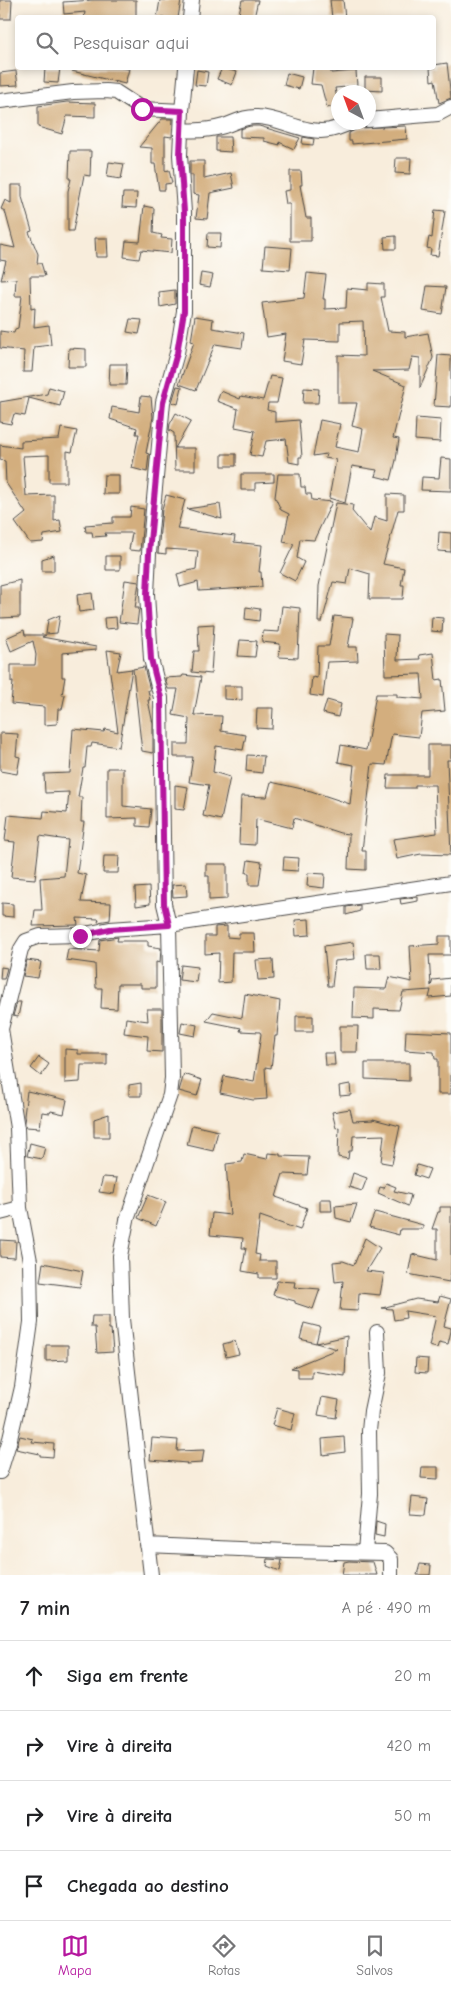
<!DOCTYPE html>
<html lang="pt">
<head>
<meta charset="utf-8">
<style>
  :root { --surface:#fff; --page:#f6f6f6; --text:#202124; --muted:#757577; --line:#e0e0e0; --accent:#b5179e }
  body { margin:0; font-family:"Comic Neue",sans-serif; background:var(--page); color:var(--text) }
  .compass { position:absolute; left:331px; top:85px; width:45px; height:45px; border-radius:50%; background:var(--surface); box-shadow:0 2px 8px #0003; rotate:319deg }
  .stop { position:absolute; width:15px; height:15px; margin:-11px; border:4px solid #b5179e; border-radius:50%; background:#fff }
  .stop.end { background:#b5179e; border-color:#fff; box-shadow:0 1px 5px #0008 }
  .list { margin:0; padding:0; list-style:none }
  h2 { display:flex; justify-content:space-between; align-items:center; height:65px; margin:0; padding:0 20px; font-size:21px }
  h2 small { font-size:16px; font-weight:400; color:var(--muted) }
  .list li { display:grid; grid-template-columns:32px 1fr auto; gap:15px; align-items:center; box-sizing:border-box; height:70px; padding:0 20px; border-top:1px solid var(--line) }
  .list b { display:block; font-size:19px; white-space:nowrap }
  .list em { font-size:16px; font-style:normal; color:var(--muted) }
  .icon { flex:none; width:28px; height:28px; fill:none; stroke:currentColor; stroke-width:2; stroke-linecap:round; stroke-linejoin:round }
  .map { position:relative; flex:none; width:451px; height:1575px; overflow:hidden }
  .search { position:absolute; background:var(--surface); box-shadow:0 2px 8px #0003; left:15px; right:15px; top:15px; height:55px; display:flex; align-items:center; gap:12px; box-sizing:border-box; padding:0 18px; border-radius:5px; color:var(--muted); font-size:19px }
  .sheet { height:345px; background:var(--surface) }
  nav { display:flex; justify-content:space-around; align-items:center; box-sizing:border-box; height:70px; border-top:1px solid var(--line); background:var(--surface); font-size:14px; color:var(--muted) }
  nav a { display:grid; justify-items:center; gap:2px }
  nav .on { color:var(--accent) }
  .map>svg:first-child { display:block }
  .building { fill:#d3ae7e }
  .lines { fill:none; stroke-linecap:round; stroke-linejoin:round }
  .minor-casing { stroke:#4a4846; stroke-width:16 }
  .minor { stroke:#fff; stroke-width:14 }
  .route { stroke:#b5179e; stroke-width:6 }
</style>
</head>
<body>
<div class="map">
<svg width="451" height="1575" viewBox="0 0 451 1575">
  <rect width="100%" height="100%" fill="#fdfcf7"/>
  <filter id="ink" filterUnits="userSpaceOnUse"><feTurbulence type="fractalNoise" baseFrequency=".02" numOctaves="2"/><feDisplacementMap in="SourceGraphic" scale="10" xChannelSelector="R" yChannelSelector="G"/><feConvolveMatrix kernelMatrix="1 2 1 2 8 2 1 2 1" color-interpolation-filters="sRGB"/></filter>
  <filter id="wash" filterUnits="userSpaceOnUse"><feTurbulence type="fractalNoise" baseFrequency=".0096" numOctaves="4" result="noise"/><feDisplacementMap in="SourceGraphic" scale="20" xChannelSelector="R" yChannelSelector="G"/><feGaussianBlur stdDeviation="1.12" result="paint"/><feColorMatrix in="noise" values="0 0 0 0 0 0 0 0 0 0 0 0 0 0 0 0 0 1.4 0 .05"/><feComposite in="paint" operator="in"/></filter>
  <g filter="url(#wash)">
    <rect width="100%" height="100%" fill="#f8eddc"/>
    <g id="blocks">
      <path class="building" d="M 0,0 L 12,0 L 11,19 L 0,19 Z
        M 93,0 L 136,0 L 136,18 L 84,18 L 85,12 L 64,14 L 63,2 Z
        M 160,0 L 181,0 L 178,18 L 157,18 Z
        M 242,0 L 258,0 L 254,18 L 238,18 Z
        M 330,0 L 343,0 L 345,18 L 332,18 Z
        M 447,63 L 451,98 L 439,103 L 435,80 L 431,81 L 430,68 L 434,68 L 434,65 Z
        M 45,68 L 60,68 L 58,83 L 44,82 Z
        M 73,68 L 121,68 L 129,69 L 125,84 L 72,71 Z
        M 222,68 L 237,72 L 232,85 L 217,79 Z
        M 313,68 L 331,68 L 331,73 L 356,71 L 357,86 L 335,88 L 338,105 L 327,108 L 321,85 L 311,84 Z
        M 197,70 L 208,72 L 206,86 L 195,85 Z
        M 16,71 L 18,85 L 0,86 L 0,73 Z
        M 287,73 L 302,77 L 299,89 L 284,85 Z
        M 365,77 L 382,77 L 382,91 L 365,90 Z
        M 67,102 L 95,103 L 95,117 L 67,116 L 62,134 L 38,127 L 38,106 Z
        M 162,119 L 173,119 L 172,137 L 165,136 L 165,171 L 169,170 L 172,183 L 165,184 L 165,190 L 159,190 L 155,164 L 152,164 L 152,148 L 139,147 Z
        M 250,126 L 259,126 L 300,138 L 294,149 L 279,142 L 280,145 L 264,141 L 264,138 L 240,137 L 240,129 Z
        M 406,126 L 407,139 L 352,144 L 352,141 L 349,141 L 349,133 L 359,128 Z
        M 216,137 L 230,137 L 231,152 L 216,151 Z
        M 303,137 L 314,139 L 313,145 L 302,144 Z
        M 70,151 L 91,151 L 90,176 L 84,175 L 73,231 L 68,231 L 68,191 L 71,179 L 69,179 Z
        M 396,158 L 411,158 L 410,174 L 395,173 Z
        M 190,161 L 204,161 L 204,179 L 231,173 L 234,188 L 210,193 L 207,219 L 196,218 L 199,195 L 193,194 L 193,175 L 190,175 Z
        M 109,162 L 124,164 L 121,179 L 107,177 Z
        M 290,171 L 301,171 L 302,185 L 300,185 L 306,218 L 311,218 L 311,241 L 290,241 L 290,204 L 286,204 L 284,191 L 290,190 Z
        M 11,185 L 22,185 L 22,197 L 32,231 L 29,232 L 38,254 L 37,263 L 41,263 L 45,276 L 30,276 L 31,309 L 35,308 L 34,327 L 49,325 L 51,345 L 34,347 L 32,372 L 23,372 L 24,351 L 0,348 L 0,331 L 14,333 L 15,329 L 18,328 L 22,296 L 15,296 L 16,279 L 1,280 L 6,261 L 0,260 L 0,245 L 15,248 L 5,211 L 1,209 L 5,200 L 11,203 Z
        M 123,193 L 137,193 L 136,208 L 122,207 Z
        M 144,206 L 154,208 L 153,233 L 162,235 L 161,238 L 172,239 L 171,253 L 141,250 L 139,259 L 124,257 L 126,241 L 140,242 Z
        M 435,210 L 445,211 L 438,256 L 430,255 L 431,249 L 427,248 L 429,237 L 432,238 Z
        M 208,233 L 221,233 L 220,248 L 207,247 Z
        M 396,236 L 396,249 L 385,249 L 384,237 Z
        M 95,238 L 107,238 L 108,257 L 96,257 Z
        M 265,246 L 292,248 L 290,270 L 263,268 Z
        M 201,273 L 213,275 L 210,287 L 199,285 Z
        M 307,273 L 326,275 L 323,299 L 325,299 L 325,309 L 346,308 L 347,288 L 368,290 L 368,283 L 384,284 L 384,297 L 381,297 L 388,331 L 405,332 L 405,337 L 428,333 L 433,358 L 420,388 L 420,358 L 412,357 L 409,370 L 372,371 L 406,385 L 393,438 L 399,439 L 396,460 L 391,480 L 375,476 L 377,470 L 352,466 L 345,503 L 329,498 L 336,460 L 325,458 L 326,454 L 313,456 L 320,420 L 340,424 L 335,447 L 359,452 L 363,429 L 352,426 L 357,403 L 338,403 L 338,355 L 364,356 L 363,321 L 340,322 L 340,341 L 305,340 L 301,364 L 282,361 L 286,334 L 267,337 L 262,303 L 304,298 Z
        M 427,286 L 446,287 L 442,314 L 423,311 Z
        M 175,290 L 175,304 L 160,307 L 159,292 Z
        M 195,316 L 213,319 L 212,328 L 244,333 L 242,348 L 215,344 L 196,390 L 179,384 L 194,342 L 191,341 Z
        M 130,319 L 142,320 L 139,334 L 127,332 Z
        M 69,348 L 86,349 L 86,367 L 68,367 Z
        M 438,355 L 451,356 L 451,407 L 434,406 Z
        M 110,364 L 127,364 L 126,385 L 109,385 Z
        M 270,376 L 282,378 L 277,403 L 268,403 L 267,410 L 275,412 L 275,422 L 299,420 L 302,457 L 299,457 L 299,464 L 289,462 L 286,439 L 266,441 L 262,457 L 250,455 L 255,431 L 235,427 L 238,409 L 217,401 L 221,391 L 240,399 L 241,396 L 263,400 Z
        M 177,386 L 182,387 L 178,404 L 172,402 Z
        M 49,387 L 64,391 L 60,406 L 29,398 L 25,416 L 14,414 L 11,424 L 0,422 L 0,402 L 47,394 Z
        M 304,388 L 319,389 L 318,403 L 303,403 Z
        M 141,396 L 151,397 L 153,417 L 146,453 L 149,454 L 147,472 L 132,468 L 139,434 L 136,434 L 137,428 L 110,419 L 112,407 L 139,412 Z
        M 176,413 L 191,421 L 175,448 L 195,448 L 195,470 L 175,470 L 174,433 L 169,430 L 170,424 Z
        M 416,418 L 441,420 L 440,442 L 415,440 Z
        M 61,428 L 77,431 L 72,452 L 67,451 L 67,482 L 49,482 L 49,455 L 23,456 L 26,496 L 54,495 L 54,521 L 60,520 L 62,532 L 44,535 L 43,542 L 30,543 L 15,522 L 26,513 L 6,483 L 5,461 L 0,460 L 0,445 L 21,448 L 21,441 L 59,439 Z
        M 222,454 L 236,454 L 236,466 L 222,466 Z
        M 441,458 L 451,459 L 451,491 L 421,490 L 422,477 L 439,478 Z
        M 241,474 L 274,474 L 274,482 L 255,483 L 255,490 L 241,490 Z
        M 278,474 L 300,474 L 301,487 L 305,487 L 306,494 L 311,494 L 312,500 L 332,502 L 314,540 L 300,539 L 297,558 L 304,562 L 295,581 L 280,573 L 294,544 L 283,542 L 289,514 L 281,510 L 275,497 Z
        M 104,475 L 119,475 L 119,494 L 103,494 Z
        M 387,494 L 404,495 L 404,510 L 398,510 L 383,564 L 404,568 L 401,585 L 404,585 L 403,599 L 369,599 L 370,574 L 350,568 L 347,584 L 333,582 L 322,622 L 318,622 L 319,586 L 336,503 L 353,505 L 352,511 L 370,533 L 374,517 L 387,521 Z
        M 166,495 L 185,500 L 177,529 L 235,536 L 234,542 L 262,545 L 259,572 L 261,572 L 262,587 L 199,591 L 198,582 L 180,587 L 177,574 L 196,569 L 198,551 L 166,549 L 166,554 L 158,553 L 162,509 Z
        M 220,504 L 222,519 L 187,509 Z
        M 131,507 L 144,509 L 140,551 L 129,550 L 132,533 L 105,533 L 106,536 L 93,537 L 92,532 L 86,532 L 85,525 L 113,523 L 113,517 L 130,517 Z
        M 439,532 L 451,533 L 451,552 L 438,551 Z
        M 54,555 L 54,571 L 42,571 L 42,559 Z
        M 106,556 L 120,556 L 120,570 L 106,570 Z
        M 20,580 L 20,617 L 0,618 L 0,585 Z
        M 125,580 L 139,582 L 135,608 L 139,608 L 137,624 L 119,622 Z
        M 92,593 L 94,610 L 79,612 L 77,595 Z
        M 282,606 L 300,608 L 298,658 L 279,657 L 280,644 L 262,642 L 263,631 L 279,632 Z
        M 246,607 L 260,609 L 259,621 L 245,619 Z
        M 60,615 L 57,633 L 46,634 L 48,620 Z
        M 334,616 L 353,618 L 348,647 L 357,647 L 358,661 L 327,662 L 323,697 L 310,695 L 312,677 L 317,678 L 318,646 L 329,646 Z
        M 116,617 L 117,628 L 105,629 L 104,618 Z
        M 432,617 L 443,618 L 442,632 L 431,631 Z
        M 214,624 L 211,674 L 192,672 L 194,651 L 199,651 L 198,625 Z
        M 24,630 L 25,635 L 46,635 L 42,637 L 96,647 L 96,650 L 62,653 L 62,677 L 65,677 L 62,695 L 65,695 L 62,709 L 58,709 L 57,724 L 44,725 L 44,707 L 11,704 L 13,682 L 11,682 L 11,665 L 35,665 L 36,655 L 33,641 L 11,651 L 6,638 Z
        M 384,634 L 398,635 L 397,660 L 420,659 L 419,655 L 433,653 L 436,680 L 442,679 L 445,711 L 422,713 L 419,737 L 392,734 L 386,765 L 372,764 L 362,851 L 366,851 L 366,870 L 348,869 L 349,834 L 340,833 L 294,818 L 292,828 L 256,819 L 255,845 L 239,844 L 241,796 L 267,797 L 271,782 L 311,791 L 350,804 L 354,765 L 338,762 L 341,745 L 366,750 L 376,694 L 397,694 L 397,697 L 423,699 L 421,674 L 385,675 Z
        M 240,640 L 257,641 L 255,657 L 238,656 Z
        M 107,650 L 121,652 L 117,671 L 132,669 L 119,747 L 92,743 L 91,747 L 87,747 L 85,768 L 83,768 L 78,797 L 82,797 L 81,822 L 84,822 L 77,873 L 86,875 L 81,902 L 111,903 L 110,920 L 98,922 L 99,919 L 77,918 L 78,925 L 33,926 L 35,910 L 42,910 L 40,878 L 64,876 L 68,840 L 40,836 L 35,879 L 11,877 L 15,842 L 5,841 L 8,815 L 43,818 L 44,811 L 67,813 L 69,792 L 45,793 L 44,774 L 70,773 L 73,729 L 104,732 L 105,729 L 118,732 Z
        M 144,667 L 150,690 L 148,690 L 150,700 L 148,700 L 153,724 L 153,753 L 142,751 L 140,734 L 133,669 Z
        M 183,675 L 201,677 L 194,715 L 222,716 L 221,731 L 246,735 L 243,750 L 216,746 L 213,772 L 230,777 L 221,820 L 203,816 L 209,785 L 189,782 L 193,757 L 174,757 L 174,744 L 188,744 L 189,718 L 173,715 L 178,689 L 168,689 L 165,678 L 182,677 Z
        M 224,686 L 242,686 L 242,700 L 224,699 Z
        M 327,700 L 341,704 L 338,717 L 323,713 Z
        M 257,708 L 273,708 L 272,729 L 256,728 Z
        M 0,733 L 18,734 L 16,756 L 20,757 L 17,774 L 0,771 Z
        M 428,745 L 451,745 L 451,760 L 447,760 L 451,855 L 421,854 L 397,859 L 393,839 L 437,833 L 435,785 L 415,785 L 415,788 L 387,788 L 388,775 L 428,775 Z
        M 247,755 L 264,756 L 262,773 L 246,771 Z
        M 107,768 L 123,768 L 123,806 L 151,809 L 149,827 L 137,826 L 137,818 L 107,819 Z
        M 175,785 L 188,787 L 184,810 L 175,809 Z
        M 104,856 L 119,856 L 118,873 L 103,873 Z
        M 284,857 L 299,858 L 298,871 L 283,870 Z
        M 248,860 L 262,862 L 259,885 L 249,885 L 249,873 L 246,873 Z
        M 206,864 L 227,864 L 227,899 L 209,900 L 209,876 L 206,876 Z
        M 308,873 L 325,874 L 324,888 L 307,886 Z
        M 186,884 L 187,896 L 173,897 L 172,885 Z
        M 149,887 L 150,904 L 136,906 L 135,888 Z
        M 418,897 L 418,901 L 401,904 L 400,899 Z
        M 2,903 L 13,904 L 13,917 L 2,916 Z
        M 360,905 L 360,911 L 346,915 L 346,907 Z
        M 309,919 L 310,935 L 296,936 L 295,920 Z
        M 227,926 L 227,937 L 239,938 L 239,933 L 254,933 L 255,952 L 232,952 L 231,982 L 218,983 L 219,953 L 205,954 L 205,936 L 215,936 L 215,927 Z
        M 439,936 L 451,936 L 451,955 L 429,955 L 431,986 L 433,980 L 451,978 L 451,996 L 429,998 L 431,990 L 403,992 L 399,1010 L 374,1009 L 374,1019 L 353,1018 L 354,988 L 386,989 L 389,977 L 412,982 L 410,946 L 439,944 Z
        M 118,937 L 117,941 L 148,941 L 148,946 L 161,948 L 160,963 L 156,962 L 156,988 L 141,988 L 141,984 L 118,984 L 117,1009 L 101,1008 L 102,988 L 96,988 L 95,964 L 66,960 L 68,949 L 99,951 L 100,940 Z
        M 353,942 L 355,959 L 335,961 L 332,986 L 328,986 L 324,946 Z
        M 366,954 L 380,954 L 381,969 L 367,969 Z
        M 273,959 L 274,979 L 258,980 L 256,960 Z
        M 27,960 L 41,962 L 38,978 L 23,976 Z
        M 181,965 L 198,967 L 196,982 L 179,980 Z
        M 1,967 L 7,968 L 4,979 L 0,979 Z
        M 245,994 L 280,1001 L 277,1036 L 275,1036 L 271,1068 L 265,1067 L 267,1099 L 253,1100 L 220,1093 L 224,1076 L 254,1082 L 261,1034 L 260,1032 L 240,1031 L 241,1028 L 206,1021 L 213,1012 L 242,1018 Z
        M 17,1002 L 21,1002 L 18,1017 L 13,1016 Z
        M 147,1009 L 162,1009 L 162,1052 L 147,1051 L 148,1036 L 124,1033 L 126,1018 L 148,1021 Z
        M 296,1016 L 313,1016 L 313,1032 L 296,1032 Z
        M 182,1022 L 197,1025 L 195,1036 L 180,1033 Z
        M 340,1026 L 358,1026 L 357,1052 L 340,1052 Z
        M 406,1031 L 451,1033 L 451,1094 L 438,1094 L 438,1059 L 435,1059 L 434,1052 L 405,1050 Z
        M 65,1049 L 78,1050 L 78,1054 L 107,1054 L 107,1065 L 81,1065 L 80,1082 L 65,1083 Z
        M 324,1053 L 334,1053 L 335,1065 L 325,1065 Z
        M 39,1057 L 49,1064 L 41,1076 L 31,1068 Z
        M 365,1063 L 409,1063 L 409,1081 L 365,1079 Z
        M 184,1074 L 202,1080 L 197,1096 L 179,1091 Z
        M 141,1083 L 141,1096 L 129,1096 L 129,1085 Z
        M 350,1084 L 351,1095 L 340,1096 L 339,1086 Z
        M 27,1091 L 67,1100 L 64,1114 L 51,1111 L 50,1113 L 42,1112 L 40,1128 L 26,1127 L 24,1116 Z
        M 350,1109 L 353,1121 L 373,1120 L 373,1119 L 400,1126 L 392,1164 L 381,1162 L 384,1135 L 353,1136 L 352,1151 L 349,1151 L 348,1159 L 338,1157 L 339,1127 L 336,1128 L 332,1112 Z
        M 109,1114 L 109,1137 L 94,1137 L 94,1119 Z
        M 192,1125 L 218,1131 L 213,1151 L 187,1145 Z
        M 30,1143 L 45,1147 L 42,1159 L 27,1156 Z
        M 268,1153 L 280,1154 L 280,1156 L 309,1157 L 307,1175 L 283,1174 L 276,1197 L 307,1208 L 300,1230 L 260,1216 L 255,1254 L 260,1255 L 259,1261 L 276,1261 L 276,1278 L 259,1278 L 259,1274 L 242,1271 L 246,1248 L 242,1248 L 243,1238 L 210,1235 L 212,1213 L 230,1215 L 226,1164 L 242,1162 L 244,1154 L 267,1159 Z
        M 417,1165 L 430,1169 L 426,1179 L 414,1175 Z
        M 353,1173 L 367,1178 L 362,1191 L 349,1187 Z
        M 103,1177 L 117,1178 L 114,1194 L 99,1192 Z
        M 386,1183 L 396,1187 L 394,1191 L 411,1195 L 408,1206 L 378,1193 L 380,1187 L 384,1188 Z
        M 148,1195 L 166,1202 L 156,1226 L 138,1218 Z
        M 320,1199 L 331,1199 L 332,1211 L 320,1211 Z
        M 357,1204 L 351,1222 L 336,1218 L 335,1206 Z
        M 440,1207 L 451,1207 L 451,1271 L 449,1282 L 408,1274 L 412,1254 L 437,1260 L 437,1229 L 432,1229 L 438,1212 L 440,1212 Z
        M 375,1212 L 423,1225 L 423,1229 L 400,1229 L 399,1235 L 369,1227 Z
        M 365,1238 L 380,1248 L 366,1271 L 384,1273 L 380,1295 L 359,1293 L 358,1311 L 340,1310 L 343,1281 L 335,1282 L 333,1262 L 343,1261 L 354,1265 Z
        M 0,1240 L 16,1241 L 15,1258 L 0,1257 Z
        M 43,1263 L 83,1271 L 80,1287 L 40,1282 Z
        M 277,1281 L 295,1282 L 294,1287 L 320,1289 L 313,1309 L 295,1303 L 295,1301 L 273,1295 Z
        M 440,1296 L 451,1299 L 444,1326 L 451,1328 L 451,1331 L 448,1344 L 439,1342 L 437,1348 L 429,1346 L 436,1316 L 405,1311 L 406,1318 L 394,1320 L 392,1309 L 382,1308 L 416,1299 L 438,1302 Z
        M 92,1316 L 109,1316 L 109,1329 L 111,1329 L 113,1352 L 97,1353 L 95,1327 L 91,1327 Z
        M 304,1323 L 320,1327 L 316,1343 L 300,1339 Z
        M 347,1336 L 345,1376 L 312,1371 L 312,1378 L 298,1378 L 298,1369 L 291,1368 L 337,1349 L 316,1343 Z
        M 235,1341 L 239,1354 L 226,1357 L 223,1344 Z
        M 46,1345 L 68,1345 L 68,1360 L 46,1361 Z
        M 416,1358 L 428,1359 L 427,1373 L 415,1372 Z
        M 322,1397 L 339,1400 L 336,1418 L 318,1415 Z
        M 277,1408 L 295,1413 L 291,1430 L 272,1425 Z
        M 20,1436 L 33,1439 L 32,1442 L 54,1444 L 53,1457 L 40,1456 L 40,1454 L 16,1449 Z
        M 344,1437 L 345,1452 L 323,1455 L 322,1439 Z
        M 152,1438 L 178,1440 L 177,1451 L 204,1450 L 202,1463 L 186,1464 L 187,1463 L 150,1460 Z
        M 422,1467 L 438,1467 L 438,1479 L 421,1478 Z
        M 412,1497 L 428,1499 L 426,1515 L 410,1514 Z
        M 376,1521 L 385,1524 L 384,1537 L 375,1535 Z
        M 268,1559 L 282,1560 L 280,1571 L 267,1566 Z
        M 349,1561 L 373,1562 L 377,1575 L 342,1575 L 344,1562 Z
        M 420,1564 L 431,1565 L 430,1575 L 417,1575 Z"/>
    </g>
  </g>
  <g filter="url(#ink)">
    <use href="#blocks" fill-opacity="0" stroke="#4a4846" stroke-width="1"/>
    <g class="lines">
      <defs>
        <path id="minor" d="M 190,18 L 192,0
          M 0,101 L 73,92 L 106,91 L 116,92 L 142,109 L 182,111
          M 368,120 L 438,114 L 451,107
          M 182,130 C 196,131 211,130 224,126 C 236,122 245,116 258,117 C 281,118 306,135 330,130 C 338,128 345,125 353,122
          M 0,1213 L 20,1208
          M 0,1472 L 9,1443 L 22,1387 L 31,1322 L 30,1261 L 20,1208 L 17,1128 L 1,1029 L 21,949 L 26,941 L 40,936 L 80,935 L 110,929 L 169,925 L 451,883
          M 147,1545 L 287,1551 L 385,1553 L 391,1559 L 391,1575
          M 365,1551 L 370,1494 L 369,1431 L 371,1411 L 379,1373 L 377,1332
          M 151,1575 L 122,1319 L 120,1256 L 127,1220 L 170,1095 L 172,1078 L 169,925 L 164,904 L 161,698 L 151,659 L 147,594 L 149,553 L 163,402 L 177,353 L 184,311 L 184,212 L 180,155 L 182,111 L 186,68"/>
      </defs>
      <use href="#minor" class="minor-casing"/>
      <use href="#minor" class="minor"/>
    </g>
  </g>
  <g class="lines" filter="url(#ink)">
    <path class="route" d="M 80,936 L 110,929 L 169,925 L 164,904 L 161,698 L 151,659 L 147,594 L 149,553 L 163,402 L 177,353 L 184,311 L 184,212 L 180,155 L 182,111 L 142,109"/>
  </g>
</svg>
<svg class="compass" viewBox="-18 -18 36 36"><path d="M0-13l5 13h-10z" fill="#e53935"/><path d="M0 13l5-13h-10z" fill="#757577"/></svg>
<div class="stop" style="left:142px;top:109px"></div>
<div class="stop end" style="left:80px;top:936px"></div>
<div class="search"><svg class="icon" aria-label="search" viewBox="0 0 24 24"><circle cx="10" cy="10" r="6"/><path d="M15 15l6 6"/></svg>Pesquisar aqui</div>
</div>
<section class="sheet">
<h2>7 min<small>A pé · 490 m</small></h2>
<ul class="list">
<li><svg class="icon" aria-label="ahead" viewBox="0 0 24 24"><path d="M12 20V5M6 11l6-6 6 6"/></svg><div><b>Siga em frente</b></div><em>20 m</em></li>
<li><svg class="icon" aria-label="right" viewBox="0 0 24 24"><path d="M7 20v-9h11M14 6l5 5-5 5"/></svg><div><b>Vire à direita</b></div><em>420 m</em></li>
<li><svg class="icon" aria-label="right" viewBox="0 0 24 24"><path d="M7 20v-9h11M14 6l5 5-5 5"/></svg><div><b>Vire à direita</b></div><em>50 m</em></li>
<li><svg class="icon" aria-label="arrive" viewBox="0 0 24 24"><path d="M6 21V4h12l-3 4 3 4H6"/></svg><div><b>Chegada ao destino</b></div></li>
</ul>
</section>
<nav>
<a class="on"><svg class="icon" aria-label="map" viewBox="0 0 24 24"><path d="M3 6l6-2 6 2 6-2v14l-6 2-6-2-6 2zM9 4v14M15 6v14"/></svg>Mapa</a>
<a><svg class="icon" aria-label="directions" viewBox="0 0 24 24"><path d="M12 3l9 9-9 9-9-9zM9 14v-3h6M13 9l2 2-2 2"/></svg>Rotas</a>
<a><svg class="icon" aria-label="saved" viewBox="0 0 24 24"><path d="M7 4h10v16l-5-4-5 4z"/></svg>Salvos</a>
</nav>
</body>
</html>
